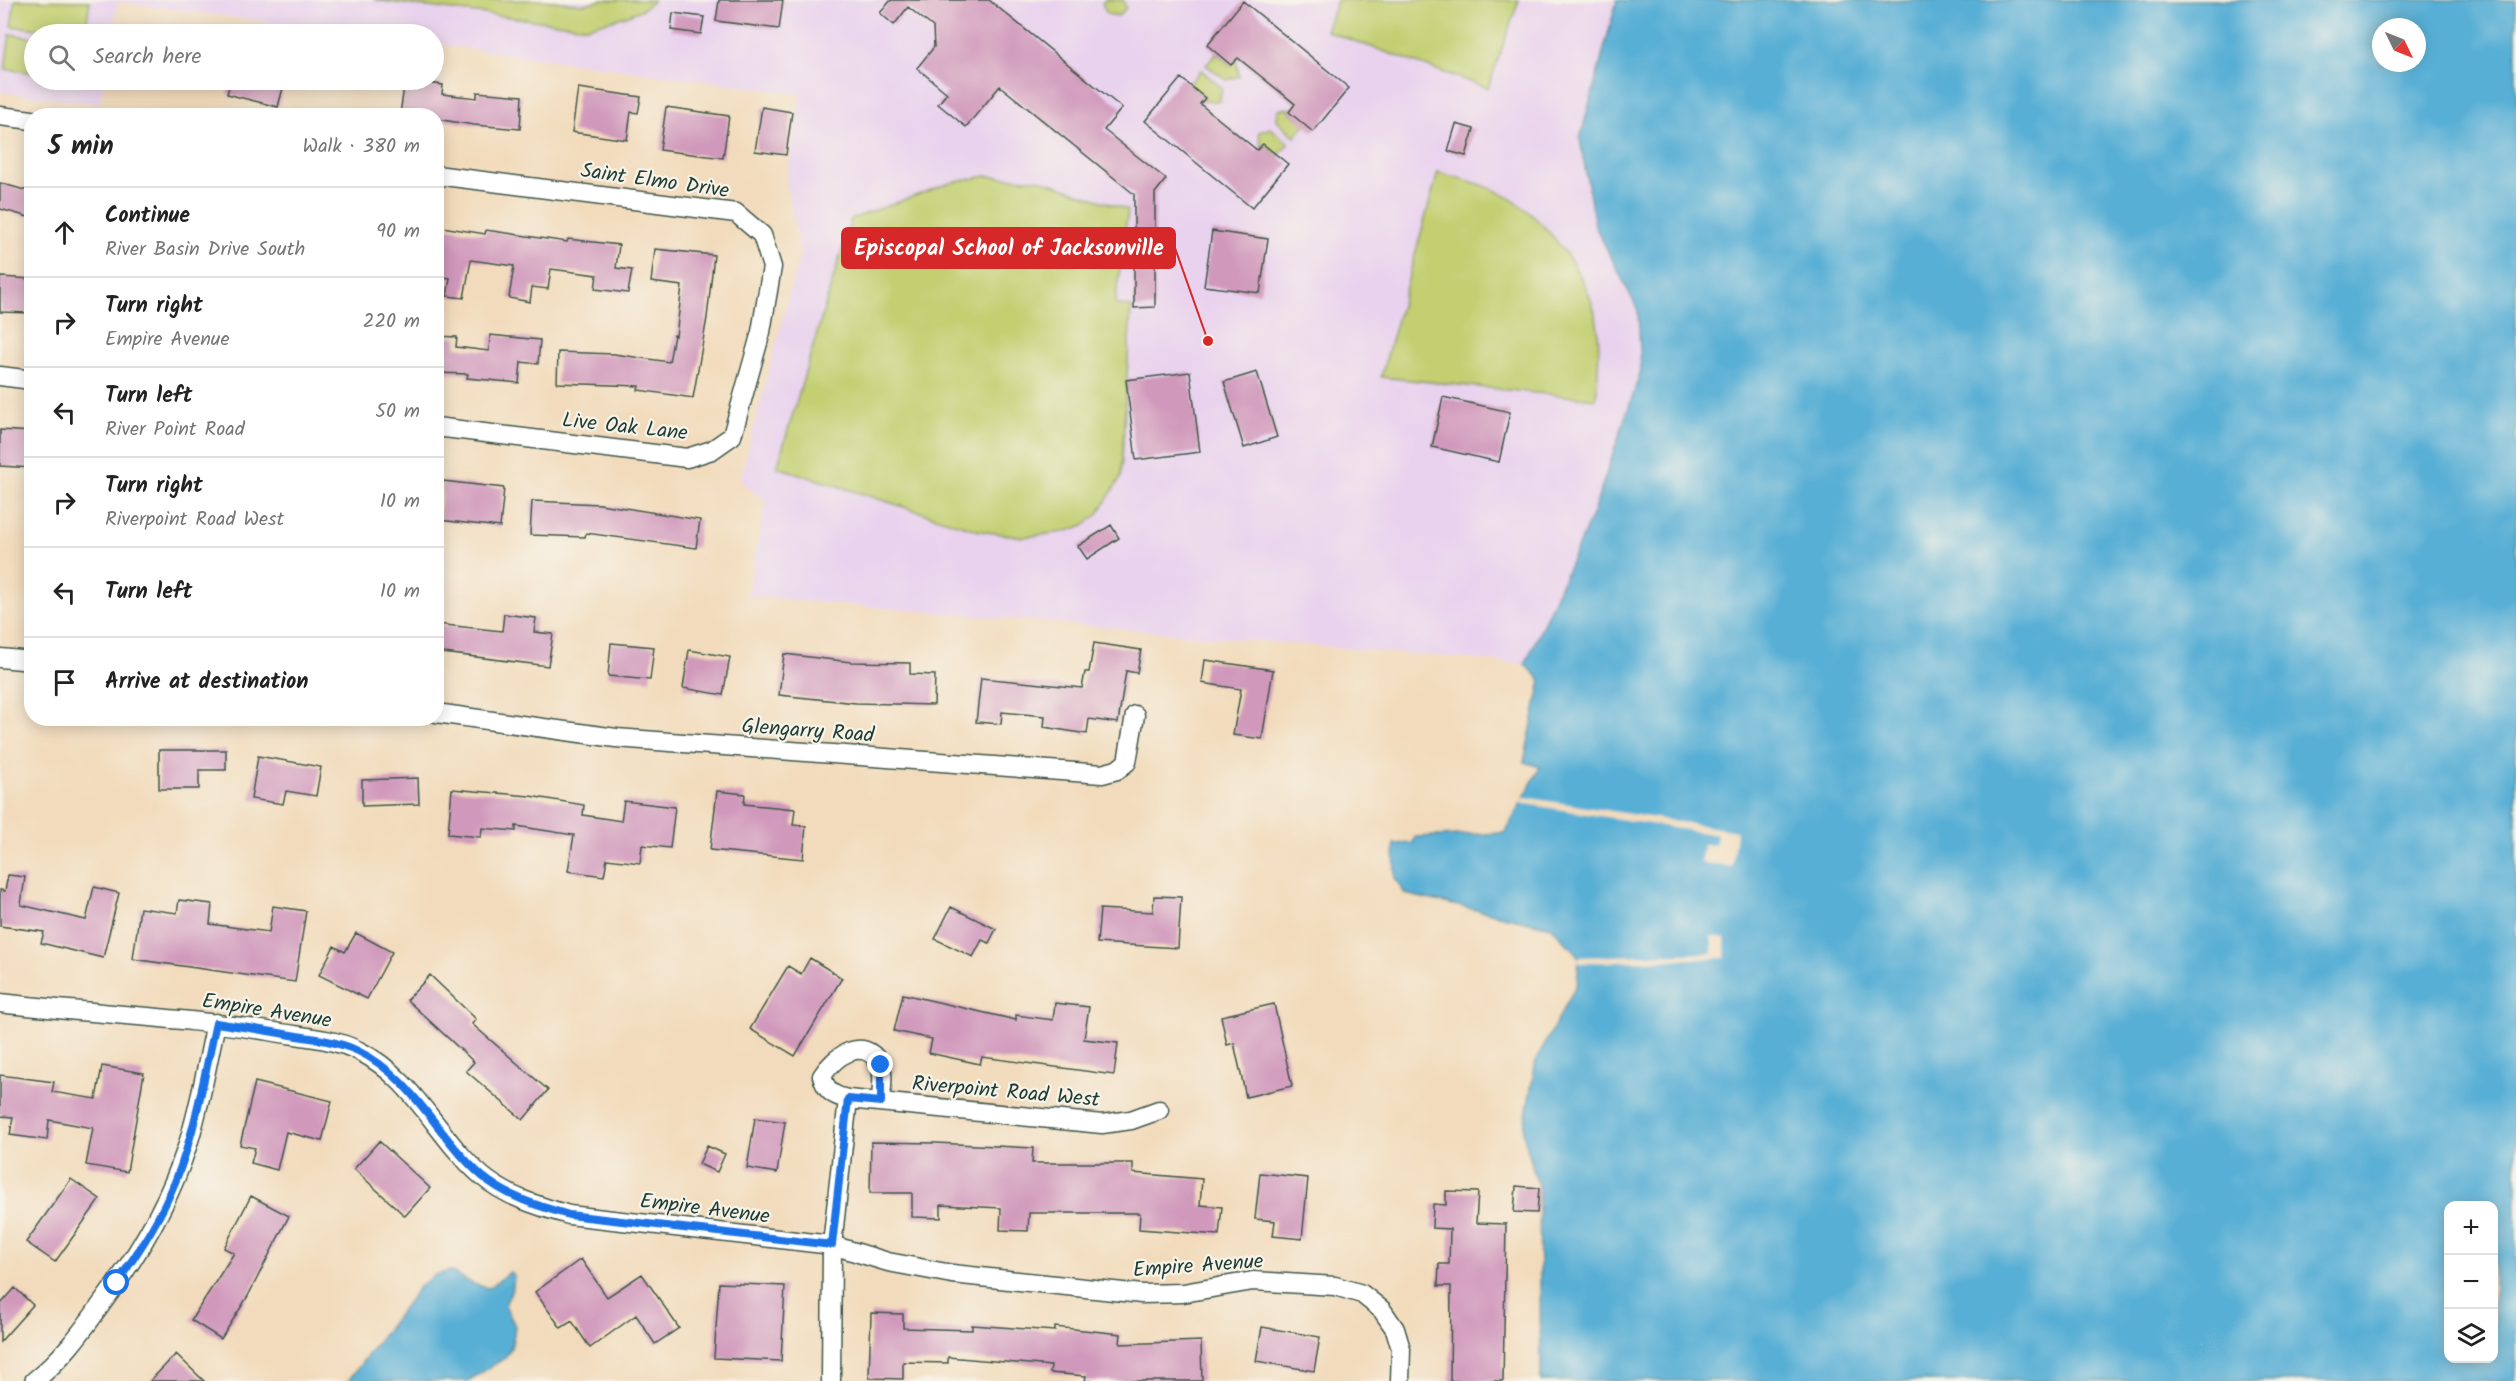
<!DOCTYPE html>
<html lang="en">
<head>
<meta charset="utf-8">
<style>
  :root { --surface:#fff; --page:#f6f6f6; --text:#222; --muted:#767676; --line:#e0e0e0 }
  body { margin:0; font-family:Kalam,sans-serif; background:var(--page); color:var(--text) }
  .controls { position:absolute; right:18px; bottom:18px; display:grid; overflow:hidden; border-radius:12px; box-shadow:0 3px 15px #0003 }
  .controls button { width:54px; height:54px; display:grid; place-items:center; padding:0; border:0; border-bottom:2px solid var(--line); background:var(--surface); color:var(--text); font:30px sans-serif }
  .compass { position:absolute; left:2372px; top:18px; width:54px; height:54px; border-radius:50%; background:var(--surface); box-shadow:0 3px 15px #0003; rotate:133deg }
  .stop { position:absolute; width:18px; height:18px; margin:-14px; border:4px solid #1a73e8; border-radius:50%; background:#fff }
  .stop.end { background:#1a73e8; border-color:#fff; box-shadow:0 2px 6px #0008 }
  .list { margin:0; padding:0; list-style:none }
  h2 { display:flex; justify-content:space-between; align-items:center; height:78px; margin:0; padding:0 24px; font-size:26px }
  h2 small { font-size:20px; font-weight:400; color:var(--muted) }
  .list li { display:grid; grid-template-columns:39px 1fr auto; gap:18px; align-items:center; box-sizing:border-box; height:90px; padding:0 24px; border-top:2px solid var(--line) }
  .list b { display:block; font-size:22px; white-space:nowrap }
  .list p { margin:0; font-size:20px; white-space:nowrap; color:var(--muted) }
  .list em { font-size:20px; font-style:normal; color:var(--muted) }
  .icon { flex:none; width:33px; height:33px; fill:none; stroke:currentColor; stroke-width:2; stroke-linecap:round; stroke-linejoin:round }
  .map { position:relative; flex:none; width:2516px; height:1381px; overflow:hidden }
  .search { position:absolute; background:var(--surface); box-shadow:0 3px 15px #0003; left:24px; top:24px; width:420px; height:66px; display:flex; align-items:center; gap:15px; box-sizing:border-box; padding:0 21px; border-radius:33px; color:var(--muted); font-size:22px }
  .panel { position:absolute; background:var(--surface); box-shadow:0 3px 15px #0003; left:24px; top:108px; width:420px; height:618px; border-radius:24px }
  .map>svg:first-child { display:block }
  .built { fill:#e9d2ee }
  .green { fill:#c3cf71; stroke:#718652; stroke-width:1.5 }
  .water { fill:#59afd5; stroke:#3c7684; stroke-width:1.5; fill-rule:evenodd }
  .pier { fill:#f2dbbc }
  .building { fill:#d098bb }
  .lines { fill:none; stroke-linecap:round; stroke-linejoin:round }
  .minor-casing { stroke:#3f5548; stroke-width:21 }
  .minor { stroke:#fff; stroke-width:18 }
  .route { stroke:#1a73e8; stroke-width:8 }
  .labels { text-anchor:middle; stroke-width:4.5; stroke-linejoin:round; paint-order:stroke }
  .street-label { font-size:21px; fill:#1f3d34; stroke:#f7f3e8 }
  .leader { fill:none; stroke:#d62828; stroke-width:2 }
  .callout-dot { fill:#d62828; stroke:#f7f3e8; stroke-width:2 }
  .callout { fill:#d62828; stroke:#d62828; stroke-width:2 }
  .callout-label { font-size:22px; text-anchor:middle; font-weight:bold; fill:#fff }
</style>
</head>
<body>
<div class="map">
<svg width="2516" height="1381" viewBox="0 0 2516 1381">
  <rect width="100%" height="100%" fill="#f7f3e8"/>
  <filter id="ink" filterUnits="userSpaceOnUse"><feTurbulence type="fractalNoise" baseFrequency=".0167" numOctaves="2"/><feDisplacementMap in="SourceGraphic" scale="12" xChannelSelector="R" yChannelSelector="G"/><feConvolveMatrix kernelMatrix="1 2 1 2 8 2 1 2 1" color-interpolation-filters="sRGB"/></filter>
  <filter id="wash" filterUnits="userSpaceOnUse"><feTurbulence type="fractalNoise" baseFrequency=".008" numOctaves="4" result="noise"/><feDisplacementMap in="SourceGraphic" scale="24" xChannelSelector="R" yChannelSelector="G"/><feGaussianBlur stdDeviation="1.35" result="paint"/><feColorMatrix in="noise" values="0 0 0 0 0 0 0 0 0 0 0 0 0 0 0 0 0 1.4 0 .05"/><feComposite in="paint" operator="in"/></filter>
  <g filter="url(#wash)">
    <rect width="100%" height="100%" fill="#f2dbbc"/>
    <path class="built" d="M 0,0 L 1617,0 L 1580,139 L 1595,226 L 1638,310 L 1641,371 L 1593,513 L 1525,664 L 747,596 L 766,502 L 740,480 L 800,253 L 786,181 L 801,94 L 434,44 L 434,34 L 360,34 L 118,2 L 112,34 L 34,34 L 34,80 L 104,80 L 99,104 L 0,92 Z"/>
    <path class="green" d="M 15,0 L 90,1 L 85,34 L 11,26 Z
      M 374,0 L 543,0 L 583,4 L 603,0 L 654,0 L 643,9 L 623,17 L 587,27 Z
      M 1105,0 L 1123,0 L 1126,8 L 1118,16 L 1107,14 L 1102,3 Z
      M 1337,0 L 1519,0 L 1488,88 L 1326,31 Z
      M 10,34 L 34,38 L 34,73 L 5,69 Z
      M 1216,53 L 1231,65 L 1236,59 L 1239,76 L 1227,80 L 1206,65 Z
      M 1201,70 L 1222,88 L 1219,101 L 1203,101 L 1205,97 L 1189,84 Z
      M 1291,108 L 1289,112 L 1305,124 L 1295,137 L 1277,120 L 1278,109 Z
      M 1270,128 L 1289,143 L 1278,156 L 1264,144 L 1261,146 L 1259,132 Z
      M 1438,172 C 1462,179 1490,185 1511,199 C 1551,225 1593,281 1598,330 C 1600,353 1598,376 1596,399 L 1381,377 Z
      M 986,176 L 1042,180 L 1128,210 L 1115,304 L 1131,307 L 1121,477 L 1098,514 L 1084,525 L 1064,532 L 1023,537 L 980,531 L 777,467 L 851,219 L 950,183 Z"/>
    <path class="water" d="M 1617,0 L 2516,0 L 2516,1381 L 1541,1381 L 1539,1190 L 1523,1133 L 1536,1060 L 1577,984 L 1579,957 L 1552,927 L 1405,894 L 1395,878 L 1394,844 L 1413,843 L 1415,837 L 1505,833 L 1540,767 L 1524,762 L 1541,680 L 1525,664 L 1593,513 L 1641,371 L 1638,310 L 1595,226 L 1580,139 ZM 2381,27 L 2417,27 L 2417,63 L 2381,63 ZM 2448,1206 L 2494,1206 L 2494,1358 L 2448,1358 Z
      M 450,1271 L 473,1284 L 489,1288 L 510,1272 L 514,1275 L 513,1287 L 505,1305 L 515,1326 L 512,1346 L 505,1358 L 468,1381 L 348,1381 L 419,1287 L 435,1275 Z"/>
    <path class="pier" d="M 1524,797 L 1736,831 L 1732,867 L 1701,863 L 1703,844 L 1715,845 L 1717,835 L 1520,803 Z
      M 1711,936 L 1725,938 L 1725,958 L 1578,963 L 1579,957 L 1713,953 Z"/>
    <g id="blocks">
      <path class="building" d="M 719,0 L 783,0 L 779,29 L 716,21 Z
        M 891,0 L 989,0 L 1122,108 L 1104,130 L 1166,179 L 1155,193 L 1155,307 L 1134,308 L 1134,194 L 1000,86 L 966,127 L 938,104 L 947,93 L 917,68 L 934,47 L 933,27 L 908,7 L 894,25 L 880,13 Z
        M 1243,1 L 1349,88 L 1313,132 L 1289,112 L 1295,104 L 1258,74 L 1238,58 L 1231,65 L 1207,45 Z
        M 673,13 L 704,17 L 701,34 L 671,30 Z
        M 1181,78 L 1205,98 L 1200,104 L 1257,150 L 1263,144 L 1288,164 L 1252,208 L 1145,121 Z
        M 231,80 L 265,80 L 284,84 L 278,107 L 227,94 Z
        M 405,80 L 443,85 L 442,94 L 477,98 L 477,92 L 522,96 L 520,129 L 474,125 L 436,119 L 436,116 L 400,114 Z
        M 578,88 L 641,97 L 638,113 L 631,112 L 627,140 L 572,132 Z
        M 666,107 L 729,116 L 723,158 L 660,150 Z
        M 762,107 L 792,112 L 786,155 L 755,151 Z
        M 1456,124 L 1474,129 L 1466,156 L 1448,151 Z
        M 0,183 L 32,192 L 32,218 L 0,209 Z
        M 436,226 L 485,234 L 486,230 L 567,242 L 568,239 L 619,245 L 616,268 L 632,270 L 628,293 L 595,289 L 597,275 L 551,269 L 548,289 L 532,287 L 530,302 L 509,298 L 514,266 L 471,260 L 464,298 L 447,296 L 450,278 L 436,276 Z
        M 1212,231 L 1268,239 L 1260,293 L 1204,286 Z
        M 655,249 L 714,255 L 707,318 L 693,398 L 638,390 L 639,386 L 557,383 L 558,352 L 614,354 L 669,362 L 674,335 L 676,336 L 682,286 L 651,282 Z
        M 0,277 L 32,279 L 32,313 L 0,312 Z
        M 490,335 L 540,340 L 538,364 L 521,362 L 519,383 L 467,378 L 468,374 L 436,373 L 436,336 L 457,337 L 456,347 L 489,351 Z
        M 1190,372 L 1200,452 L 1136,460 L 1126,380 Z
        M 1257,372 L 1277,437 L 1244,448 L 1224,382 Z
        M 1443,397 L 1510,412 L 1499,462 L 1432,447 Z
        M 0,430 L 32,432 L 32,468 L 0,466 Z
        M 443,481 L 504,488 L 500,527 L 439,520 Z
        M 532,501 L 600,504 L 700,520 L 696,548 L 586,533 L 585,537 L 530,535 Z
        M 1111,525 L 1119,538 L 1087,559 L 1078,546 Z
        M 504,614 L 536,618 L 534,632 L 553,634 L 548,666 L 436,652 L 436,624 L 502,631 Z
        M 611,643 L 654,647 L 650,680 L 608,676 Z
        M 1094,643 L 1141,650 L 1137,673 L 1126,671 L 1118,723 L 1089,719 L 1087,734 L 1044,727 L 1045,716 L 1002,712 L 1001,724 L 976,722 L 981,678 L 1082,688 L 1085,672 L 1089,672 Z
        M 689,650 L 730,657 L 723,695 L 683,688 Z
        M 784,654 L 851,662 L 910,663 L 910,674 L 935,675 L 934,705 L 856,703 L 779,695 Z
        M 1205,660 L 1273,670 L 1262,739 L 1233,735 L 1241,689 L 1202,683 Z
        M 159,750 L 226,750 L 226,770 L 199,770 L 199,789 L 159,789 Z
        M 258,756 L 321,767 L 316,796 L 286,791 L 283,804 L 251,799 Z
        M 418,778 L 419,804 L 362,806 L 362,780 Z
        M 452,789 L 530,796 L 584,805 L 583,815 L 621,821 L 624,801 L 675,807 L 670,848 L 642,845 L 640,863 L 607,859 L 604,876 L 568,871 L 574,835 L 516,826 L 516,831 L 482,828 L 481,837 L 448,834 Z
        M 717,791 L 745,794 L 744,804 L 795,809 L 793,825 L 806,826 L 803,859 L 710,850 Z
        M 8,875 L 25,877 L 21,905 L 86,920 L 94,887 L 119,893 L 103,958 L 41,943 L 44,932 L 0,926 L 0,890 L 5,891 Z
        M 1154,896 L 1181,897 L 1178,948 L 1097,943 L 1100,909 L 1153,912 Z
        M 179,900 L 212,904 L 210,924 L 269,932 L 273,906 L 306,911 L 295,982 L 133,959 L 140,908 L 177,913 Z
        M 951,907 L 996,929 L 989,943 L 982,940 L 973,957 L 935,939 Z
        M 356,933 L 392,952 L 367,999 L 319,975 L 334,946 L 345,952 Z
        M 810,958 L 842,978 L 795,1056 L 750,1029 L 788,966 L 801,974 Z
        M 430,975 L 476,1019 L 472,1024 L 548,1090 L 523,1120 L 466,1071 L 474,1062 L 407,1000 Z
        M 903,994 L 1016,1020 L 1016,1015 L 1053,1020 L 1055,1003 L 1089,1007 L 1084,1039 L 1118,1043 L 1114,1075 L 982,1057 L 980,1064 L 929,1053 L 932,1039 L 894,1031 Z
        M 1274,1004 L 1292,1086 L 1246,1097 L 1234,1043 L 1227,1045 L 1221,1016 Z
        M 102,1066 L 144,1073 L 127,1172 L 86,1165 L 93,1128 L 49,1120 L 47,1140 L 10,1135 L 13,1117 L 0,1116 L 0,1075 L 54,1082 L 52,1092 L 96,1099 Z
        M 255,1082 L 332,1101 L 322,1141 L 286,1132 L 277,1170 L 251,1163 L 255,1148 L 240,1145 Z
        M 755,1118 L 785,1122 L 777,1173 L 747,1168 Z
        M 379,1141 L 430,1188 L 405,1216 L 354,1169 Z
        M 871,1142 L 936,1143 L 1033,1148 L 1032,1163 L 1133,1163 L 1133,1173 L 1202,1179 L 1200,1205 L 1222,1207 L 1219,1235 L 1139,1229 L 1140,1213 L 1029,1213 L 1028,1231 L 1000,1230 L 1001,1208 L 941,1205 L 941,1218 L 912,1217 L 912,1193 L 870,1193 Z
        M 707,1146 L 725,1154 L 717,1172 L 699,1164 Z
        M 1260,1173 L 1308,1178 L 1302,1239 L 1273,1236 L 1275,1221 L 1255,1219 Z
        M 71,1179 L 100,1199 L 55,1262 L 26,1242 Z
        M 1516,1186 L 1539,1188 L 1537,1213 L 1514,1212 Z
        M 1446,1191 L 1478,1192 L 1476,1223 L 1506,1224 L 1503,1381 L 1450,1381 L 1451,1286 L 1438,1286 L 1439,1264 L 1449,1264 L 1450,1229 L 1432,1228 L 1433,1204 L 1446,1205 Z
        M 251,1196 L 289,1216 L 248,1296 L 221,1339 L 191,1320 L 234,1253 L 224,1248 Z
        M 581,1259 L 607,1297 L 642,1274 L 679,1328 L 655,1344 L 636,1315 L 590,1348 L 572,1321 L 561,1328 L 535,1292 Z
        M 719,1283 L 785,1286 L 781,1361 L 714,1358 Z
        M 15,1288 L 33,1305 L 0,1342 L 0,1305 Z
        M 871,1313 L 903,1314 L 903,1328 L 972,1330 L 972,1325 L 1055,1331 L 1055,1327 L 1121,1334 L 1120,1344 L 1201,1341 L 1202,1381 L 1085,1381 L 1086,1376 L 1050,1373 L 1051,1366 L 948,1357 L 948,1363 L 903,1362 L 903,1379 L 869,1378 Z
        M 1262,1327 L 1320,1337 L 1314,1371 L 1256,1361 Z
        M 176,1354 L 204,1381 L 150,1381 Z"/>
    </g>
  </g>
  <g filter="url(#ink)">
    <use href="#blocks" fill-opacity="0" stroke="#3f5548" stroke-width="1.5"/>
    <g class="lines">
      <defs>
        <path id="minor" d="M 0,116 L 32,120
          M 436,175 L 736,213 L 762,235 L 772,267 L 761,332 L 732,436 L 712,450 L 687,458 L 436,427
          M 0,376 L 32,380
          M 0,658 L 32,661
          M 436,713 L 616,738 L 1102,774 L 1117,770 L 1127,762 L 1135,715
          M 0,1003 C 92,1014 184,1017 275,1032 C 303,1037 334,1038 359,1051 C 414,1078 438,1139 482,1176 C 507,1197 538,1206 569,1215 L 832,1245 L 888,1262 L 952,1274 L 1142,1294 L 1183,1293 L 1253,1281 L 1335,1286 L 1362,1294 L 1382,1310 L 1395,1329 L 1401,1349 L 1400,1381
          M 881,1102 C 881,1091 885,1073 879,1063 C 863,1035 834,1057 822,1076 C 826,1091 833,1096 848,1099 L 1102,1124 L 1131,1120 L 1159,1110
          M 34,1381 C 60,1361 81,1333 100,1306 C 137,1257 168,1205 187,1147 C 200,1107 207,1064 216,1023
          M 831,1381 L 832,1245 L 848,1099"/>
      </defs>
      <use href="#minor" class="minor-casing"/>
      <use href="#minor" class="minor"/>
    </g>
  </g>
  <g class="lines" filter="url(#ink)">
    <path class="route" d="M 117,1283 C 136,1255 155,1227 169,1196 C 194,1142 203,1080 216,1023 C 243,1027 270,1031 297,1036 C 318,1039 339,1042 358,1051 C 413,1077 438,1138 482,1176 C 507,1197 538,1206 569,1215 L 832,1245 L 848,1099 L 881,1102 L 881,1065"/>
  </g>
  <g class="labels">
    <g class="street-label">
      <text transform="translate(655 180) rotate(8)" y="7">Saint Elmo Drive</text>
      <text transform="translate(625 426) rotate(6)" y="7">Live Oak Lane</text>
      <text transform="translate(808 730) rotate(4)" y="7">Glengarry Road</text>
      <text transform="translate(267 1010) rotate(9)" y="7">Empire Avenue</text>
      <text transform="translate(1006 1091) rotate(5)" y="7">Riverpoint Road West</text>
      <text transform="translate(705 1208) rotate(7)" y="7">Empire Avenue</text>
      <text transform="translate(1198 1265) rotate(-4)" y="7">Empire Avenue</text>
    </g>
  </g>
  <path class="leader" d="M1208 341L1175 248"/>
  <circle class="callout-dot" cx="1208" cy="341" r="6"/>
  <rect class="callout" x="842" y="228" width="333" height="40" rx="6"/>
  <g class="callout-label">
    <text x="1009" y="255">Episcopal School of Jacksonville</text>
  </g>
</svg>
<div class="controls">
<button>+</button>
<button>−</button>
<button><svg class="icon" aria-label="layers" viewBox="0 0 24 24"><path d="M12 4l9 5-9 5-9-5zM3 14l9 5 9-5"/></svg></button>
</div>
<svg class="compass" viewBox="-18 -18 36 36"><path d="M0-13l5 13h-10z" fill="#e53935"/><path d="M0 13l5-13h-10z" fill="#767676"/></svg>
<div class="stop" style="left:117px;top:1283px"></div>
<div class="stop end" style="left:881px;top:1065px"></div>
<div class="search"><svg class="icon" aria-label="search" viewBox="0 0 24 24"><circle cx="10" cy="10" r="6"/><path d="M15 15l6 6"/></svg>Search here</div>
<section class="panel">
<h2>5 min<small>Walk · 380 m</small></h2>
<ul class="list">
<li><svg class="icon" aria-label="ahead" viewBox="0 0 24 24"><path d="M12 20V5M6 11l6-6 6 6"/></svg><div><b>Continue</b><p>River Basin Drive South</p></div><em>90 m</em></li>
<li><svg class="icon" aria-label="right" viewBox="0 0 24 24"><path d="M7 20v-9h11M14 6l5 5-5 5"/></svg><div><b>Turn right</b><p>Empire Avenue</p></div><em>220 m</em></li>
<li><svg class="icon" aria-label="left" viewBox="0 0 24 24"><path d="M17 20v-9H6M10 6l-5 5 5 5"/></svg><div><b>Turn left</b><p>River Point Road</p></div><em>50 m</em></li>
<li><svg class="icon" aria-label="right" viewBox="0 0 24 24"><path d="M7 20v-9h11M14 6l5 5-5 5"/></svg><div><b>Turn right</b><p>Riverpoint Road West</p></div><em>10 m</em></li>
<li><svg class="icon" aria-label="left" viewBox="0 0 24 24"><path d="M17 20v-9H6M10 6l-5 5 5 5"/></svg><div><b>Turn left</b></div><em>10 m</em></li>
<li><svg class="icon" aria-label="arrive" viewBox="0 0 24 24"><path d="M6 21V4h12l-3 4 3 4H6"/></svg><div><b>Arrive at destination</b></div></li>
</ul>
</section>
</div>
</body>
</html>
